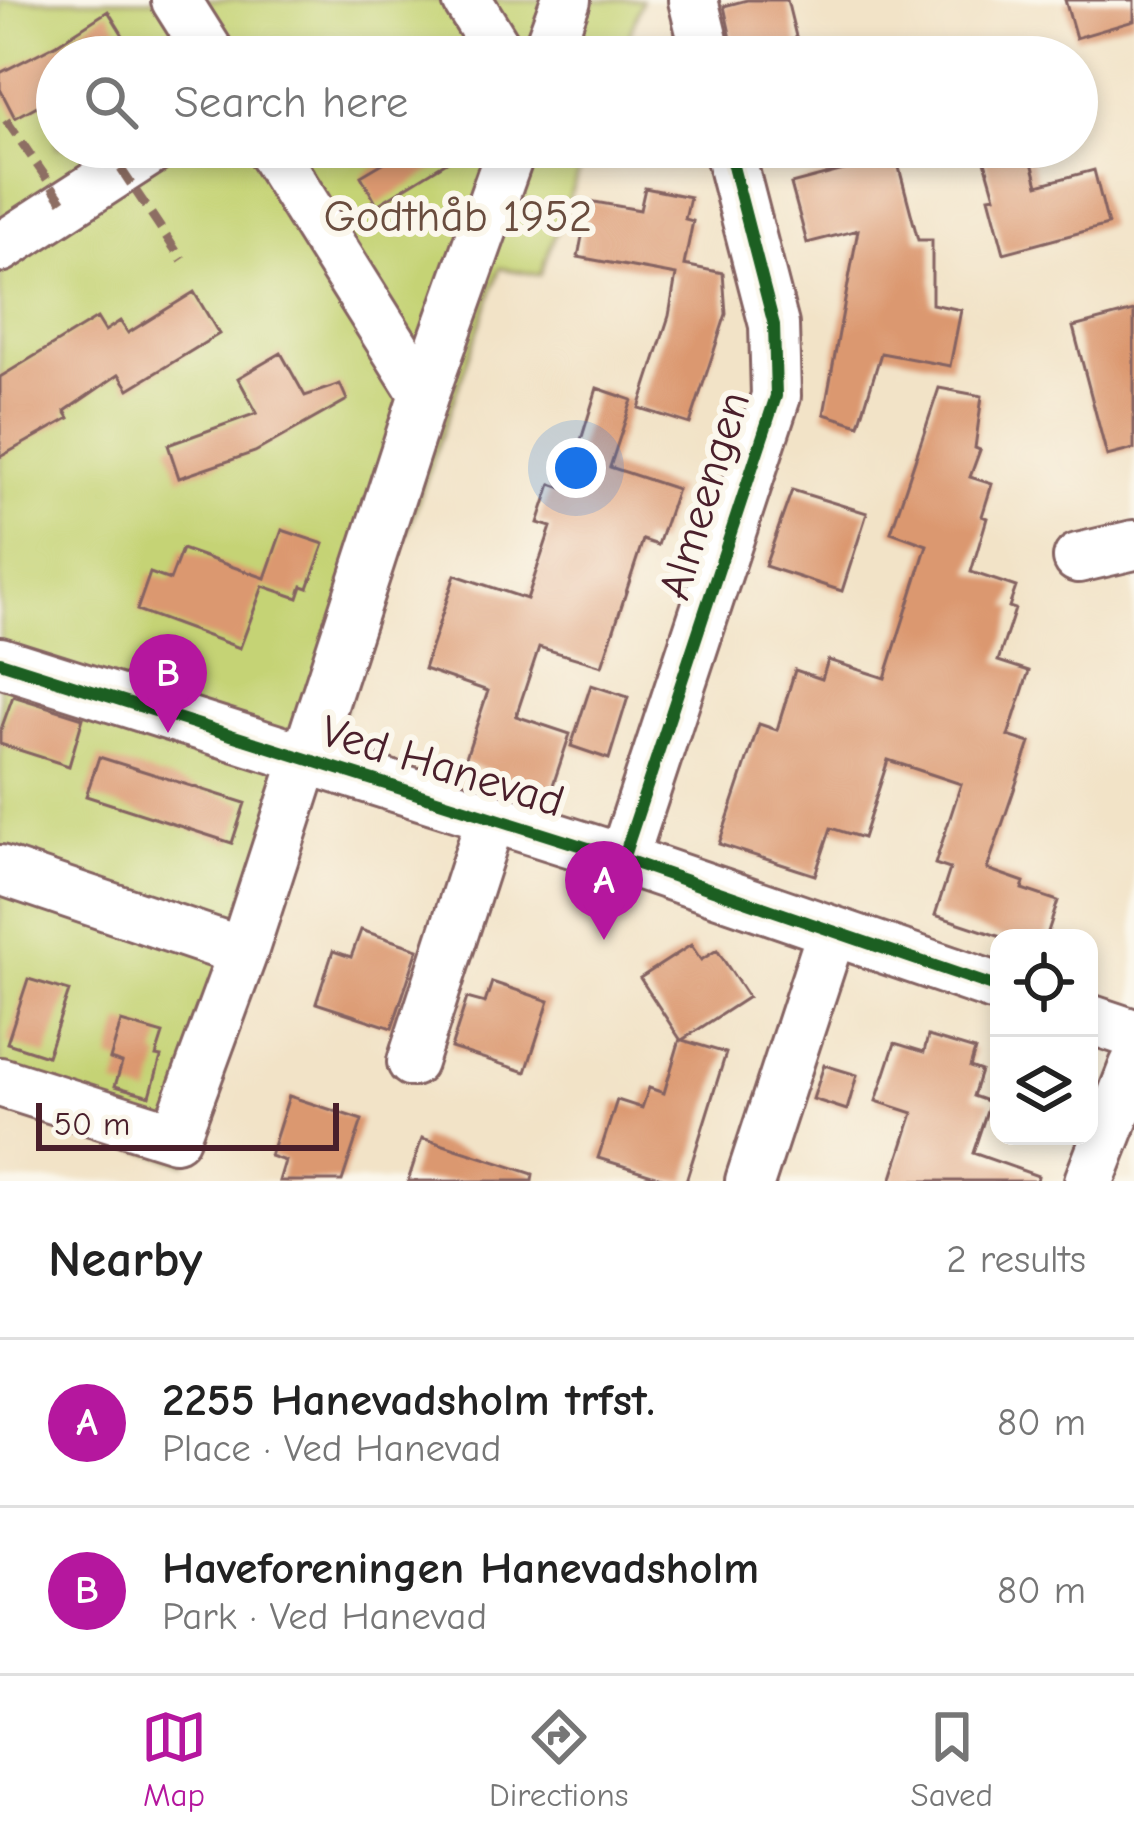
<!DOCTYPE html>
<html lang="en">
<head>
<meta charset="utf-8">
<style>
  :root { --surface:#fff; --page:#f2f2f2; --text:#222; --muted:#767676; --line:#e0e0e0; --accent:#b5179e }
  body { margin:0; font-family:"Comic Neue",sans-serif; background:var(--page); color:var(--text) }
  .controls { position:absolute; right:36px; bottom:36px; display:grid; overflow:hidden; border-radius:24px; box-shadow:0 6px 18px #0003 }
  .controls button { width:108px; height:108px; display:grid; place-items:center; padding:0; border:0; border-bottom:3px solid var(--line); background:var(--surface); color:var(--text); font:60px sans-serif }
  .scale { position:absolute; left:36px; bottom:30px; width:303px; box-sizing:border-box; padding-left:12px; border:6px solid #4a1f2b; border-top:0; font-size:33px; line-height:42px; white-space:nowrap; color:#4a1f2b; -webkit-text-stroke:9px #fbf7ec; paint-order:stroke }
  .you { position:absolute; left:576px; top:468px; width:42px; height:42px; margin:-30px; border:9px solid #fff; border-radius:50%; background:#1a73e8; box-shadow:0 0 0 18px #1a73e833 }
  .badge { display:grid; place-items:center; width:78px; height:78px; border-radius:50%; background:var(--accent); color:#fff; font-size:39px; font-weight:700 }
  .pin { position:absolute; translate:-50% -99px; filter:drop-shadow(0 3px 6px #0008) }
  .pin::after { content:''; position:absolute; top:63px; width:42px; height:36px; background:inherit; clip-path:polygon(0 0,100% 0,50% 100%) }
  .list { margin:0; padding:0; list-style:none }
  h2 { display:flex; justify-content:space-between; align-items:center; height:156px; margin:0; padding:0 48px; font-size:51px }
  h2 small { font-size:39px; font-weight:400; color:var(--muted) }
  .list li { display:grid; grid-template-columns:78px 1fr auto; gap:36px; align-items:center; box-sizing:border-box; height:168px; padding:0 48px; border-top:3px solid var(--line) }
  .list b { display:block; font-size:45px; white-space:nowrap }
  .list p { margin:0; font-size:39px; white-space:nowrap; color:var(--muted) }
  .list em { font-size:39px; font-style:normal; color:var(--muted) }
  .icon { flex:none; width:66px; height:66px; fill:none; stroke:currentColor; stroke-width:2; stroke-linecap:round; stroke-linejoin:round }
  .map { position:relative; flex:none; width:1134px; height:1181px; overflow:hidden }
  .search { position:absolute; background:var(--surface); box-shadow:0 6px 18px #0003; left:36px; right:36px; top:36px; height:132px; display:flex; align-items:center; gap:30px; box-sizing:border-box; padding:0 42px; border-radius:66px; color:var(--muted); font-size:45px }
  .sheet { height:492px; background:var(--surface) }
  nav { display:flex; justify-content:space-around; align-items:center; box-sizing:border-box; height:168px; border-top:3px solid var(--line); background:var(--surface); font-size:33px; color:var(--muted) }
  nav a { display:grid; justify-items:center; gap:6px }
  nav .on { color:var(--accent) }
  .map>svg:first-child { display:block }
  .green { fill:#c5d375; stroke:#887950; stroke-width:3 }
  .building { fill:#db986f }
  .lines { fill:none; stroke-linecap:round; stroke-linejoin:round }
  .minor-casing { stroke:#856462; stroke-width:54 }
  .minor { stroke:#fff; stroke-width:48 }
  .quiet { stroke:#8d6e63; stroke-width:9; stroke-dasharray:18 9; stroke-linecap:butt }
  .cycleway-casing { stroke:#fbf7ec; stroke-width:20 }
  .cycleway { stroke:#1b5e20; stroke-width:12 }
  .labels { text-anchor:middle; stroke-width:12; stroke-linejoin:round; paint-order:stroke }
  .park-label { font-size:45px; fill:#694c3e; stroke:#fbf7ec }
  .street-label { font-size:45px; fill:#4a1f2b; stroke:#fbf7ec }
</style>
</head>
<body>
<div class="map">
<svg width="1134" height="1181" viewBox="0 0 1134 1181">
  <rect width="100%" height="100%" fill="#fbf7ec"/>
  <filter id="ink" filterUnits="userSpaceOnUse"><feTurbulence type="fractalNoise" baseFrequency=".00833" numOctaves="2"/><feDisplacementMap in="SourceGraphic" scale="24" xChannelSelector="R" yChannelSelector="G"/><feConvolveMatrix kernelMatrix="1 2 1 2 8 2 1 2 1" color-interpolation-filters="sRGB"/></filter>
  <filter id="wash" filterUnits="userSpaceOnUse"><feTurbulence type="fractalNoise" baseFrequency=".004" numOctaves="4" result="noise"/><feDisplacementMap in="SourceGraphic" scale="48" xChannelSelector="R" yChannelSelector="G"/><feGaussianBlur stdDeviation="2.7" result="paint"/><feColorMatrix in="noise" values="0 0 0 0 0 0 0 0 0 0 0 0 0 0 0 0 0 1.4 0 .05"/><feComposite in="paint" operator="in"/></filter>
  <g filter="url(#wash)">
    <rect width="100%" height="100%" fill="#f2e3c7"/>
    <path class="green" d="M 0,0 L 642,0 L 621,57 L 57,57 L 57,147 L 588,147 L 540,275 L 500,268 L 185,1164 L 0,1108 Z"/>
    <g id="blocks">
      <path class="building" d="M 747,0 L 787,0 L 801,57 L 735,57 L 724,6 Z
        M 1065,0 L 1134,0 L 1134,21 L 1076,38 Z
        M 108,11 L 129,45 L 110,57 L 57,57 L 57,95 L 15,118 L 0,89 L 0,73 L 57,44 Z
        M 410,147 L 471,147 L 377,205 L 361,176 Z
        M 1028,147 L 1038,185 L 1094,170 L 1108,225 L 1004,253 L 989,197 L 995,196 L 984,158 Z
        M 896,156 L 918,240 L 932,240 L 932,304 L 961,310 L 950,366 L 881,353 L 859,425 L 824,414 L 858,230 L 807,243 L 791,184 Z
        M 645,188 L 690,197 L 685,219 L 693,221 L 684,265 L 723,273 L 726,314 L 690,424 L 639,408 L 669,316 L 676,275 L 578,257 L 589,201 L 640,210 Z
        M 194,292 L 219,334 L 129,389 L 119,374 L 65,411 L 69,418 L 0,457 L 0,377 L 97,318 L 105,331 L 120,321 L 128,333 Z
        M 1134,311 L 1134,449 L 1107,456 L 1073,327 Z
        M 281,353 L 305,396 L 340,384 L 347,400 L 255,452 L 179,478 L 168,445 L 257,413 L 238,378 Z
        M 597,388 L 632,400 L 610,467 L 677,489 L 658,545 L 643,540 L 602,666 L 539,647 L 516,716 L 570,734 L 551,791 L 464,763 L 488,691 L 424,669 L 455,575 L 527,599 L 551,527 L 538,523 L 551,484 L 566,489 Z
        M 939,388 L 982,396 L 975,448 L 980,450 L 970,477 L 992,484 L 982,516 L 987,518 L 971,572 L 1016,587 L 1009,607 L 1015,609 L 998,661 L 1029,671 L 1008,736 L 1030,743 L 987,869 L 1024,882 L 1022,889 L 1058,901 L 1046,938 L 1004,938 L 935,915 L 950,869 L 935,864 L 961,784 L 888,760 L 863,838 L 831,828 L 815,875 L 719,844 L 759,724 L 777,730 L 795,670 L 822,679 L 828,660 L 885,678 L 927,545 L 891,532 Z
        M 792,490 L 867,513 L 842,591 L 765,566 Z
        M 282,530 L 324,544 L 308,588 L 302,586 L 298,598 L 263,586 L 240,648 L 137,610 L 150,573 L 170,580 L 182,549 L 265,578 Z
        M 591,685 L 628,697 L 609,759 L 571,746 Z
        M 13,696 L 83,718 L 69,766 L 0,744 L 0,732 Z
        M 99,757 L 245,803 L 232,843 L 86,796 Z
        M 361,930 L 418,949 L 392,1028 L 316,1003 L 333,951 L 351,957 Z
        M 691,945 L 701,960 L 717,950 L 748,997 L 682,1040 L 726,1053 L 686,1181 L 671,1181 L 598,1158 L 617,1100 L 642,1108 L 649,1088 L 664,1093 L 680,1039 L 640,978 Z
        M 28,979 L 69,991 L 47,1056 L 7,1043 Z
        M 492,982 L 549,1001 L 526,1072 L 451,1048 L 467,998 L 485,1003 Z
        M 121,1022 L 163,1034 L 156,1056 L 161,1057 L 150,1096 L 115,1086 L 122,1063 L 110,1059 Z
        M 928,1036 L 975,1050 L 970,1067 L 981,1071 L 973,1096 L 990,1102 L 973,1153 L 1038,1176 L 1037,1181 L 891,1181 L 913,1113 L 876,1101 L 895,1043 L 924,1052 Z
        M 824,1065 L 857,1075 L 847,1110 L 813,1099 Z
        M 289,1096 L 362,1120 L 342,1181 L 279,1181 L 285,1161 L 270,1156 Z
        M 422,1138 L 533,1174 L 532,1181 L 408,1181 Z"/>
    </g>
  </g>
  <g filter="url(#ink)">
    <use href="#blocks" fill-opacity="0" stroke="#856462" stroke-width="3"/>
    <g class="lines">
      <defs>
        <path id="minor" d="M 176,0 L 212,57
          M 467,0 L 502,57
          M 693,0 L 707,57
          M 545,57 L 566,0
          M 269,147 L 424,394
          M 0,248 L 156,147
          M 1078,558 L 1134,545
          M 0,662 L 623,859 L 999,988
          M 623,859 L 776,396 L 774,325 L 728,147
          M 0,870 L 243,952
          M 1089,1019 L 1134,1034
          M 412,1062 L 491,818
          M 0,1082 L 175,1137 L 243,952 L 424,394 L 512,147
          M 750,1181 L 832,931
          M 1089,1181 L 1134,1066"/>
      </defs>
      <use href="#minor" class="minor-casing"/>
      <use href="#minor" class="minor"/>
      <path class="quiet" d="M 6,120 L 65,205
        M 121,169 L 182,260"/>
      <defs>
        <path id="cycleway" d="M 0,662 L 623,859 L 999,988
          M 623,859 L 776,396 L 774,325 L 728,147"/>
      </defs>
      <use href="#cycleway" class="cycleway-casing"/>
      <use href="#cycleway" class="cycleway"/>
    </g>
  </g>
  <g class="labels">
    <g class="park-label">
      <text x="458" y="231">Godthåb 1952</text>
    </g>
    <g class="street-label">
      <text transform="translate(703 495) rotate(-73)" y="16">Almeengen</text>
      <text transform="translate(443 765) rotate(17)" y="16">Ved Hanevad</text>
    </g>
  </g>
</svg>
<div class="controls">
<button><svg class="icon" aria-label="locate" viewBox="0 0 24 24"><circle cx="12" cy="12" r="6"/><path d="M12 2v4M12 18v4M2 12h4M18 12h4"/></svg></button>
<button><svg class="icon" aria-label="layers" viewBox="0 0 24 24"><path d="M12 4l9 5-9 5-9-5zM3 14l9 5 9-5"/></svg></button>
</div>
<div class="scale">50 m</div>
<div class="you"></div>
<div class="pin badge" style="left:604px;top:940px">A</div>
<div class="pin badge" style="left:168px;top:733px">B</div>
<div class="search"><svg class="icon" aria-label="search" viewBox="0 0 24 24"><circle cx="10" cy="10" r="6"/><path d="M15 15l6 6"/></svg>Search here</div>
</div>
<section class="sheet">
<h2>Nearby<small>2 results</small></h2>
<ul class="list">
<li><span class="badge">A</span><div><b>2255 Hanevadsholm trfst.</b><p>Place · Ved Hanevad</p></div><em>80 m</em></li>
<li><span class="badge">B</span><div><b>Haveforeningen Hanevadsholm</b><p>Park · Ved Hanevad</p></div><em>80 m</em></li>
</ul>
</section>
<nav>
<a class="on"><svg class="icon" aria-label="map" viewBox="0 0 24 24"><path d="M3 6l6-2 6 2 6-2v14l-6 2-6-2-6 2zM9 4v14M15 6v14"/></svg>Map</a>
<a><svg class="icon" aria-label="directions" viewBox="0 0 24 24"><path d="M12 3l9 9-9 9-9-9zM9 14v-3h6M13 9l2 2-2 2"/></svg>Directions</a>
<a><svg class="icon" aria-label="saved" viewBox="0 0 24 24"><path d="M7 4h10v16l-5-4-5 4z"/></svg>Saved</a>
</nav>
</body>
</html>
